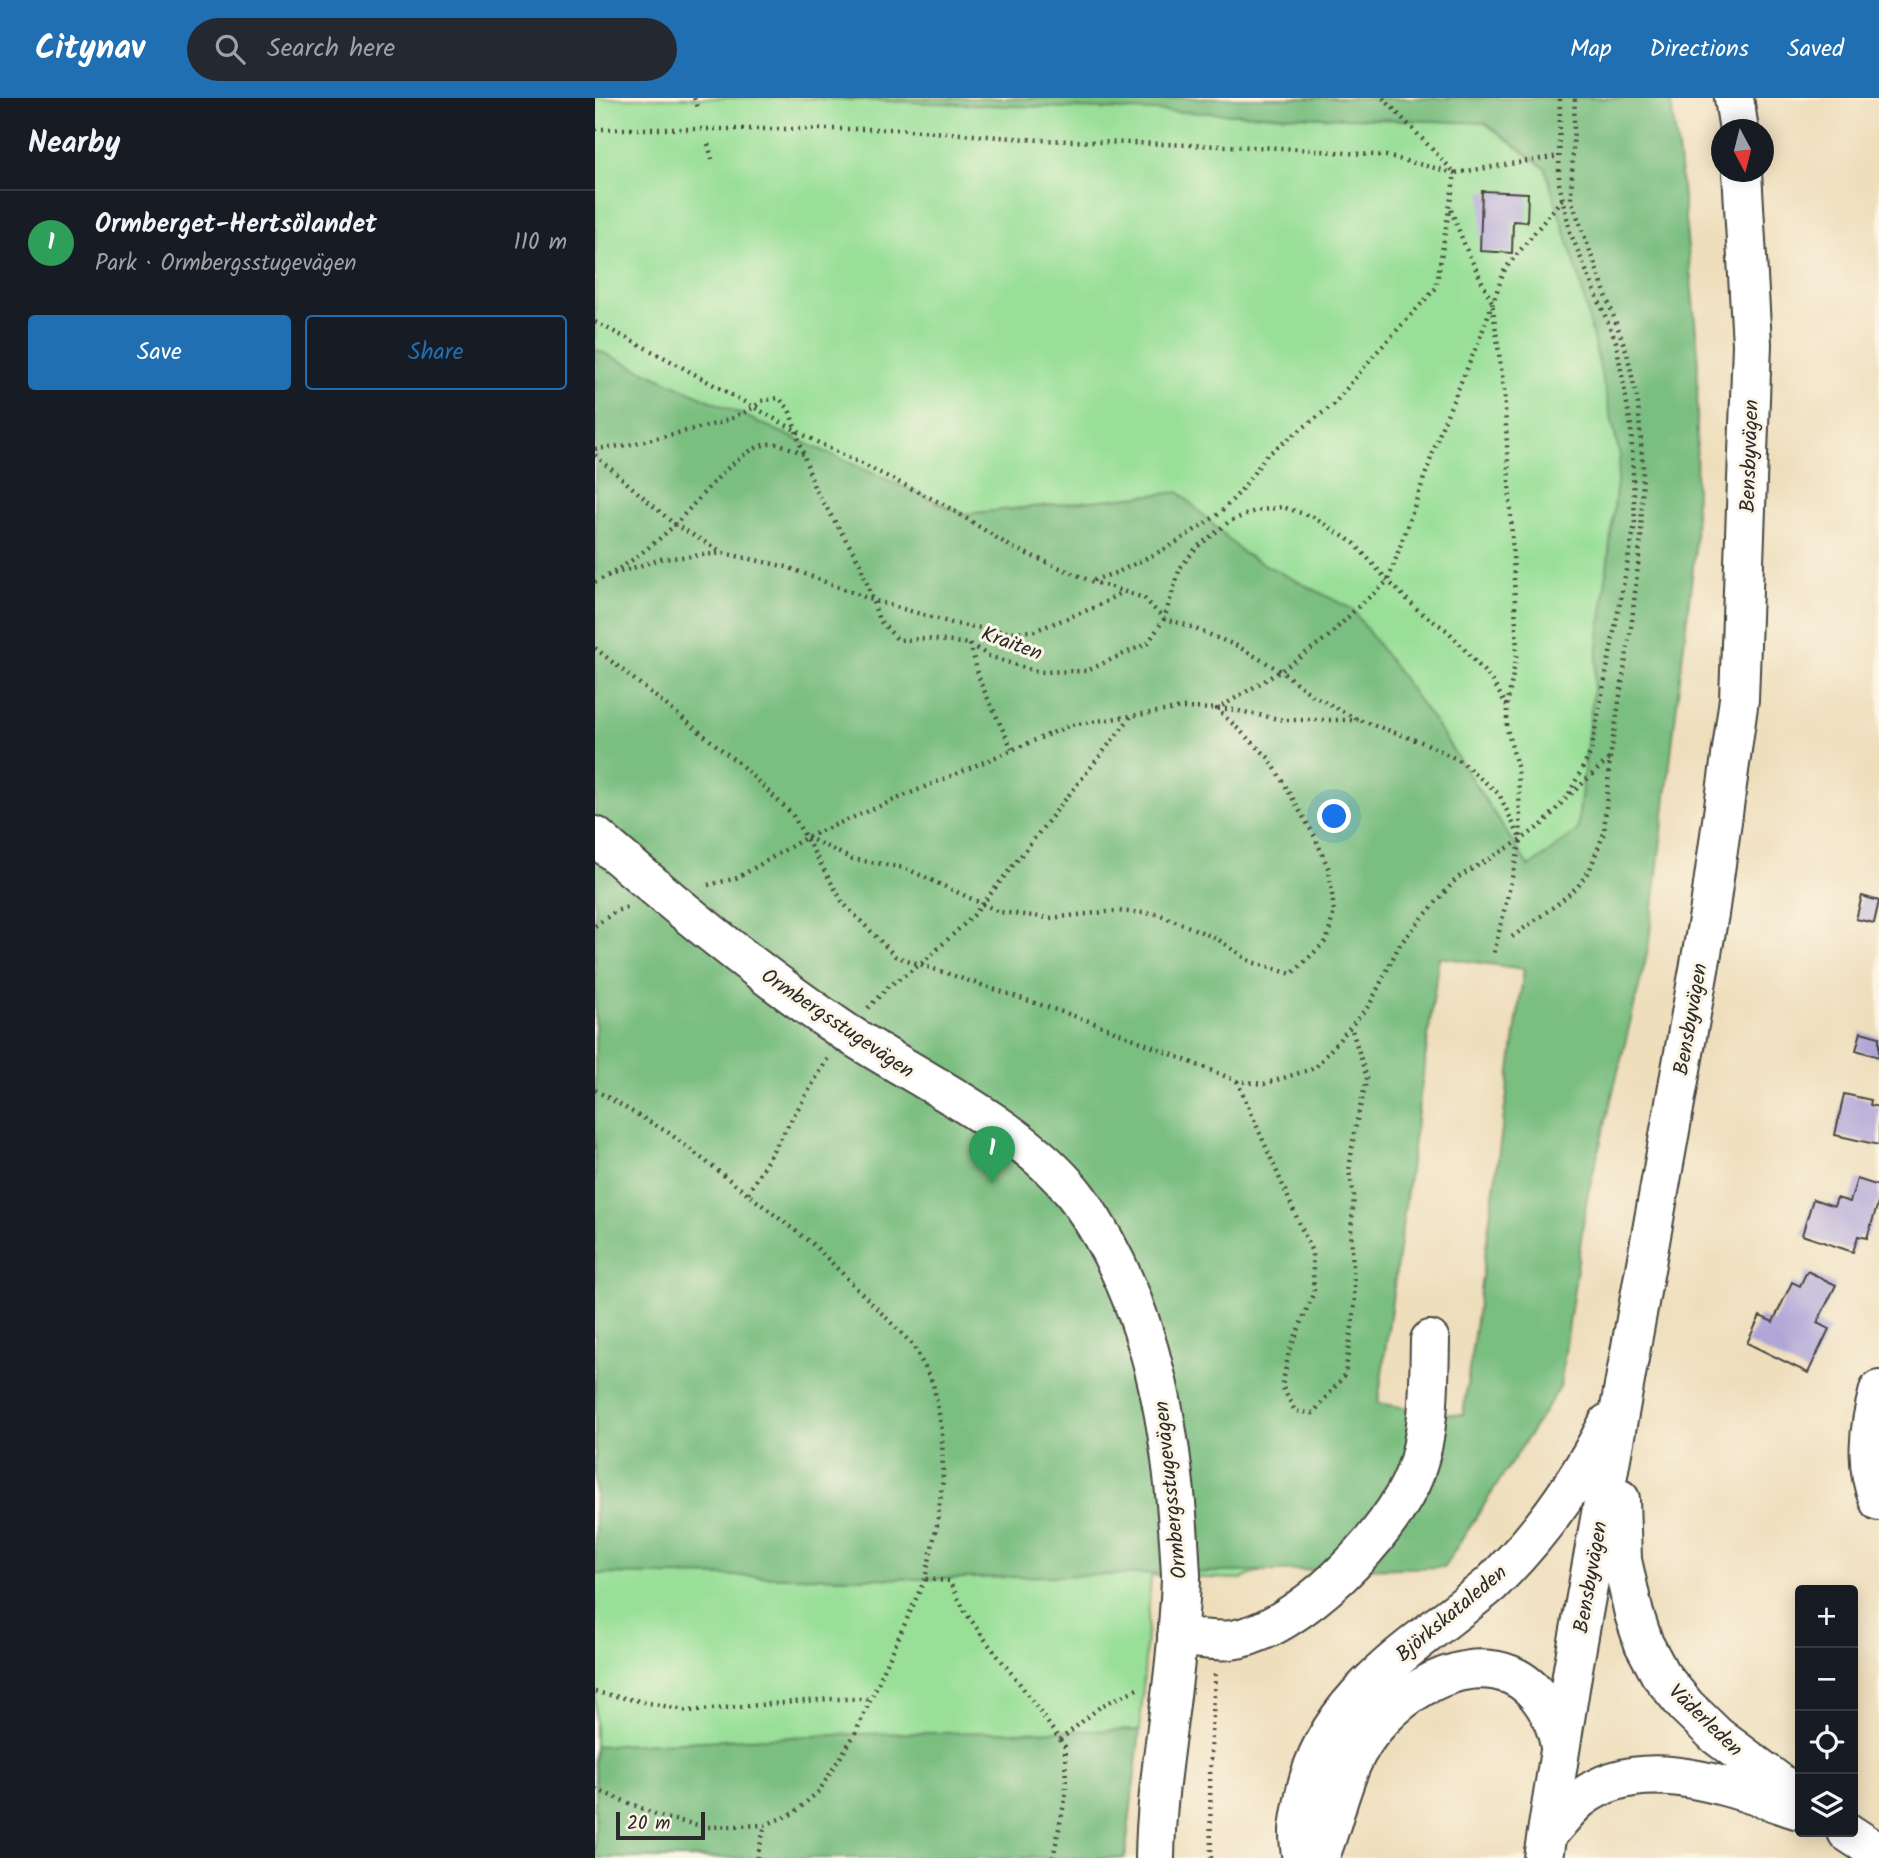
<!DOCTYPE html>
<html lang="en">
<head>
<meta charset="utf-8">
<style>
  :root { --surface:#171b24; --page:#242831; --text:#f1f3f6; --muted:#9ea1a6; --line:#363941; --accent:#1f6fb2 }
  body { margin:0; font-family:Kalam,sans-serif; background:var(--page); color:var(--text) }
  .controls { position:absolute; right:21px; bottom:21px; display:grid; overflow:hidden; border-radius:7px; box-shadow:0 4px 18px #0003 }
  .controls button { width:63px; height:63px; display:grid; place-items:center; padding:0; border:0; border-bottom:2px solid var(--line); background:var(--surface); color:var(--text); font:35px sans-serif }
  .compass { position:absolute; left:1116px; top:21px; width:63px; height:63px; border-radius:50%; background:var(--surface); box-shadow:0 4px 18px #0003; rotate:173deg }
  .scale { position:absolute; left:21px; bottom:18px; width:89px; box-sizing:border-box; padding-left:7px; border:4px solid #2b2b2b; border-top:0; font-size:19px; line-height:24px; white-space:nowrap; color:#2b2b2b; -webkit-text-stroke:5px #fcf5e5; paint-order:stroke }
  .you { position:absolute; left:740px; top:719px; width:24px; height:24px; margin:-18px; border:5px solid #fff; border-radius:50%; background:#1a73e8; box-shadow:0 0 0 10px #1a73e833 }
  .badge { display:grid; place-items:center; width:46px; height:46px; border-radius:50%; background:var(--accent); color:#fff; font-size:23px; font-weight:700 }
  .pin { position:absolute; translate:-50% -58px; filter:drop-shadow(0 2px 4px #0008) }
  .pin::after { content:''; position:absolute; top:37px; width:24px; height:21px; background:inherit; clip-path:polygon(0 0,100% 0,50% 100%) }
  .list { margin:0; padding:0; list-style:none }
  h2 { display:flex; justify-content:space-between; align-items:center; height:91px; margin:0; padding:0 28px; font-size:30px }
  h2 small { font-size:23px; font-weight:400; color:var(--muted) }
  .list li { display:grid; grid-template-columns:46px 1fr auto; gap:21px; align-items:center; box-sizing:border-box; height:105px; padding:0 28px; border-top:2px solid var(--line) }
  .list b { display:block; font-size:26px; white-space:nowrap }
  .list p { margin:0; font-size:23px; white-space:nowrap; color:var(--muted) }
  .list em { font-size:23px; font-style:normal; color:var(--muted) }
  .actions { display:flex; gap:14px; padding:21px 28px }
  .actions a { flex:1; padding:16px 0; border:2px solid var(--accent); border-radius:7px; text-align:center; font-size:24px; color:var(--accent) }
  .actions .main { background:var(--accent); color:#fff }
  .icon { flex:none; width:38px; height:38px; fill:none; stroke:currentColor; stroke-width:2; stroke-linecap:round; stroke-linejoin:round }
  .map { position:relative; flex:none; width:1284px; height:1760px; overflow:hidden }
  header { display:flex; align-items:center; gap:42px; box-sizing:border-box; height:98px; padding:0 35px; background:var(--accent); color:#fff }
  header strong { font-size:33px }
  nav { display:flex; gap:38px; margin-inline-start:auto; font-size:24px }
  .search { width:490px; height:63px; background:var(--page); display:flex; align-items:center; gap:18px; box-sizing:border-box; padding:0 24px; border-radius:38px; color:var(--muted); font-size:26px }
  main { display:flex }
  aside { flex:1; background:var(--surface) }
  .map>svg:first-child { display:block }
  .green { fill:#99df98; stroke:#628562; stroke-width:2 }
  .forest { fill:#7abe80; stroke:#527456; stroke-width:2; fill-rule:evenodd }
  .building { fill:#afa5d7 }
  .lines { fill:none; stroke-linecap:round; stroke-linejoin:round }
  .minor-casing { stroke:#484641; stroke-width:42 }
  .major-casing { stroke:#484641; stroke-width:42 }
  .path { stroke:#484641; stroke-width:4.5; stroke-dasharray:2 5; stroke-linecap:butt }
  .minor { stroke:#fff; stroke-width:38 }
  .major { stroke:#fff; stroke-width:38 }
  .labels { text-anchor:middle; stroke-width:6; stroke-linejoin:round; paint-order:stroke }
  .street-label { font-size:21px; fill:#2b2b2b; stroke:#fcf5e5 }
</style>
</head>
<body>
<header>
<strong>Citynav</strong>
<div class="search"><svg class="icon" aria-label="search" viewBox="0 0 24 24"><circle cx="10" cy="10" r="6"/><path d="M15 15l6 6"/></svg>Search here</div>
<nav><a>Map</a><a>Directions</a><a>Saved</a></nav>
</header>
<main>
<aside>
<h2>Nearby<small></small></h2>
<ul class="list">
<li><span class="badge" style="background:#2e9e5b">1</span><div><b>Ormberget-Hertsölandet</b><p>Park · Ormbergsstugevägen</p></div><em>110 m</em></li>
</ul>
<div class="actions"><a class="main">Save</a><a>Share</a></div>
</aside>
<div class="map">
<svg width="1284" height="1760" viewBox="0 0 1284 1760">
  <rect width="100%" height="100%" fill="#fcf5e5"/>
  <filter id="ink" filterUnits="userSpaceOnUse"><feTurbulence type="fractalNoise" baseFrequency=".0143" numOctaves="2"/><feDisplacementMap in="SourceGraphic" scale="14" xChannelSelector="R" yChannelSelector="G"/><feConvolveMatrix kernelMatrix="1 2 1 2 8 2 1 2 1" color-interpolation-filters="sRGB"/></filter>
  <filter id="wash" filterUnits="userSpaceOnUse"><feTurbulence type="fractalNoise" baseFrequency=".00686" numOctaves="4" result="noise"/><feDisplacementMap in="SourceGraphic" scale="28" xChannelSelector="R" yChannelSelector="G"/><feGaussianBlur stdDeviation="1.57" result="paint"/><feColorMatrix in="noise" values="0 0 0 0 0 0 0 0 0 0 0 0 0 0 0 0 0 1.4 0 .05"/><feComposite in="paint" operator="in"/></filter>
  <g filter="url(#wash)">
    <rect width="100%" height="100%" fill="#eedebc"/>
    <path class="green" d="M 0,0 L 1063,0 L 1018,819 L 824,811 L 694,1461 L 647,1481 L 556,1478 L 545,1632 L 530,1632 L 0,1760 Z"/>
    <path class="forest" d="M 205,0 L 1075,0 L 1084,58 L 1103,255 L 1100,452 L 1053,852 L 992,1099 L 965,1289 L 849,1469 L 330,1481 L 0,1476 L 0,251 L 369,416 L 584,394 L 649,456 L 757,511 L 840,625 L 934,769 L 982,733 L 1025,358 L 984,179 L 950,70 L 890,25 ZM 844,859 L 929,871 L 868,1317 L 834,1314 L 783,1305 Z
      M 545,1632 L 530,1760 L 0,1760 L 0,1648 L 260,1636 Z"/>
    <g id="blocks">
      <path class="building" d="M 887,93 L 933,95 L 932,124 L 918,123 L 917,155 L 885,153 Z
        M 1267,798 L 1284,803 L 1279,825 L 1261,821 Z
        M 1266,934 L 1284,939 L 1284,959 L 1261,952 Z
        M 1249,996 L 1276,1002 L 1275,1007 L 1284,1009 L 1284,1047 L 1240,1037 Z
        M 1262,1081 L 1284,1088 L 1284,1102 L 1272,1140 L 1263,1138 L 1258,1154 L 1207,1137 L 1218,1101 L 1239,1108 L 1242,1100 L 1255,1104 Z
        M 1212,1173 L 1241,1187 L 1222,1225 L 1234,1231 L 1213,1275 L 1152,1245 L 1165,1218 L 1178,1224 L 1197,1184 L 1205,1188 Z"/>
    </g>
  </g>
  <g filter="url(#ink)">
    <use href="#blocks" fill-opacity="0" stroke="#484641" stroke-width="2"/>
    <g class="lines">
      <defs>
        <path id="minor" d="M 0,738 C 80,807 162,875 249,933 C 321,980 434,1032 484,1102 C 561,1210 580,1348 586,1477 C 586,1494 584,1512 583,1529 C 578,1606 561,1683 560,1760
          M 1284,1292 C 1274,1329 1269,1367 1284,1403
          M 582,1538 C 599,1540 619,1544 636,1542 C 703,1533 797,1436 820,1375 C 835,1333 834,1286 835,1242"/>
        <path id="major" d="M 1139,0 L 1144,32
          M 1025,1401 L 1027,1462 L 1039,1516 L 1049,1546 L 1065,1576 L 1091,1608 L 1122,1638 L 1205,1700
          M 1252,1734 L 1284,1755
          M 952,1737 C 963,1725 973,1711 985,1701 C 1047,1652 1139,1691 1204,1712
          M 707,1760 C 701,1733 705,1723 710,1697 C 730,1597 823,1547 896,1486 C 943,1440 983,1384 1013,1325
          M 724,1760 C 739,1726 744,1688 762,1655 C 789,1605 859,1554 916,1577 C 944,1589 961,1621 965,1649
          M 948,1760 L 978,1571 L 1114,816 L 1144,601 L 1157,246 L 1147,74"/>
      </defs>
      <use href="#minor" class="minor-casing"/>
      <use href="#major" class="major-casing"/>
      <path class="path" d="M 99,0 L 103,9
        M 788,0 L 860,75 L 964,58
        M 0,31 L 300,31 L 445,42 L 689,50 L 791,58 L 860,75 L 841,190 L 780,256 L 738,307 L 672,357 L 644,395 L 624,416 L 574,449 L 523,474 L 496,483
        M 113,46 L 117,61
        M 856,112 L 872,153 L 897,204 L 909,292 L 918,457 L 922,555 L 912,608 L 912,631 L 923,672 L 926,742 L 899,855
        M 0,224 L 72,261 L 218,342 L 348,406 L 418,450 L 496,483 L 549,500 L 569,521 L 591,527 L 642,548 L 686,573 L 717,597 L 764,622 L 832,646 L 865,663 L 904,696 L 926,742
        M 0,351 L 33,347 L 128,324 L 158,310 L 166,303 L 184,300 L 194,311 L 219,389 L 265,465 L 284,522 L 303,542 L 332,541 L 375,546 L 394,558 L 442,574 L 491,573 L 553,545 L 569,521 L 585,470 L 601,450 L 635,423 L 660,413 L 688,409 L 718,419 L 759,445 L 793,483 L 825,514 L 853,533 L 896,581 L 912,608
        M 0,357 L 79,426 L 127,454
        M 12,478 L 66,461 L 128,455 L 192,469 L 277,502 L 360,526 L 411,534 L 439,533 L 503,508 L 527,494
        M 0,484 C 23,474 53,451 72,434 C 98,411 138,352 173,346 C 186,344 199,352 210,357
        M 375,546 L 386,586 L 417,651
        M 0,550 L 146,667 L 197,716 L 248,805 L 300,858 L 497,924 L 642,983 L 669,986 L 720,970 L 775,906 L 805,846 L 862,780 L 926,742 L 949,725 L 972,699 L 996,654 L 1040,426 L 1036,328 L 1021,244 L 975,134 L 964,85 L 965,0
        M 976,696 L 1015,660
        M 212,739 L 257,761 L 310,770 L 405,814 L 455,820 L 521,813 L 563,816 L 621,840 L 656,864 L 697,876 L 732,842 L 739,813 L 734,772 L 720,739 L 674,660 L 622,611 L 686,573 L 734,538 L 763,509 L 793,483 L 848,326 L 883,245 L 910,171 L 967,101
        M 113,787 L 142,780 L 212,739 L 476,627 L 588,610 L 634,611 L 689,622 L 763,622
        M 0,828 L 21,813 L 33,809
        M 917,839 L 965,804 L 983,788 L 995,771 L 1009,735 L 1015,660 L 1037,523 L 1046,439 L 1048,370 L 1043,306 L 1032,255 L 976,101 L 980,0
        M 273,910 L 294,888 L 326,866 L 378,818 L 538,616
        M 642,983 L 717,1154 L 719,1194 L 694,1254 L 687,1288 L 700,1313 L 718,1315 L 750,1277 L 760,1207 L 756,1134 L 759,1098 L 754,1073 L 759,1035 L 772,980 L 756,929
        M 0,992 L 74,1035 L 220,1148 L 318,1247 L 338,1285 L 347,1332 L 348,1381 L 342,1427 L 330,1481 L 260,1636 L 224,1693 L 199,1715 L 170,1727 L 113,1729 L 70,1720 L 0,1691
        M 153,1095 L 233,960
        M 331,1481 L 354,1483 L 371,1515 L 394,1547 L 425,1586 L 470,1649 L 471,1696 L 458,1760
        M 0,1594 L 94,1613 L 234,1601 L 276,1601
        M 465,1642 L 506,1608 L 542,1591
        M 162,1760 L 170,1727
        M 616,1760 L 615,1678 L 620,1576"/>
      <use href="#minor" class="minor"/>
      <use href="#major" class="major"/>
    </g>
  </g>
  <g class="labels">
    <g class="street-label">
      <text transform="translate(1154 358) rotate(-88)" y="7">Bensbyvägen</text>
      <text transform="translate(417 545) rotate(20)" y="7">Kraiten</text>
      <text transform="translate(1095 921) rotate(-80)" y="7">Bensbyvägen</text>
      <text transform="translate(243 925) rotate(34)" y="7">Ormbergsstugevägen</text>
      <text transform="translate(575 1392) rotate(-96)" y="7">Ormbergsstugevägen</text>
      <text transform="translate(995 1479) rotate(-80)" y="7">Bensbyvägen</text>
      <text transform="translate(856 1515) rotate(-40)" y="7">Björkskataleden</text>
      <text transform="translate(1111 1622) rotate(44)" y="7">Väderleden</text>
    </g>
  </g>
</svg>
<div class="controls">
<button>+</button>
<button>−</button>
<button><svg class="icon" aria-label="locate" viewBox="0 0 24 24"><circle cx="12" cy="12" r="6"/><path d="M12 2v4M12 18v4M2 12h4M18 12h4"/></svg></button>
<button><svg class="icon" aria-label="layers" viewBox="0 0 24 24"><path d="M12 4l9 5-9 5-9-5zM3 14l9 5 9-5"/></svg></button>
</div>
<svg class="compass" viewBox="-18 -18 36 36"><path d="M0-13l5 13h-10z" fill="#e53935"/><path d="M0 13l5-13h-10z" fill="#9ea1a6"/></svg>
<div class="scale">20 m</div>
<div class="you"></div>
<div class="pin badge" style="left:397px;top:1086px;background:#2e9e5b">1</div>
</div>
</main>
</body>
</html>
